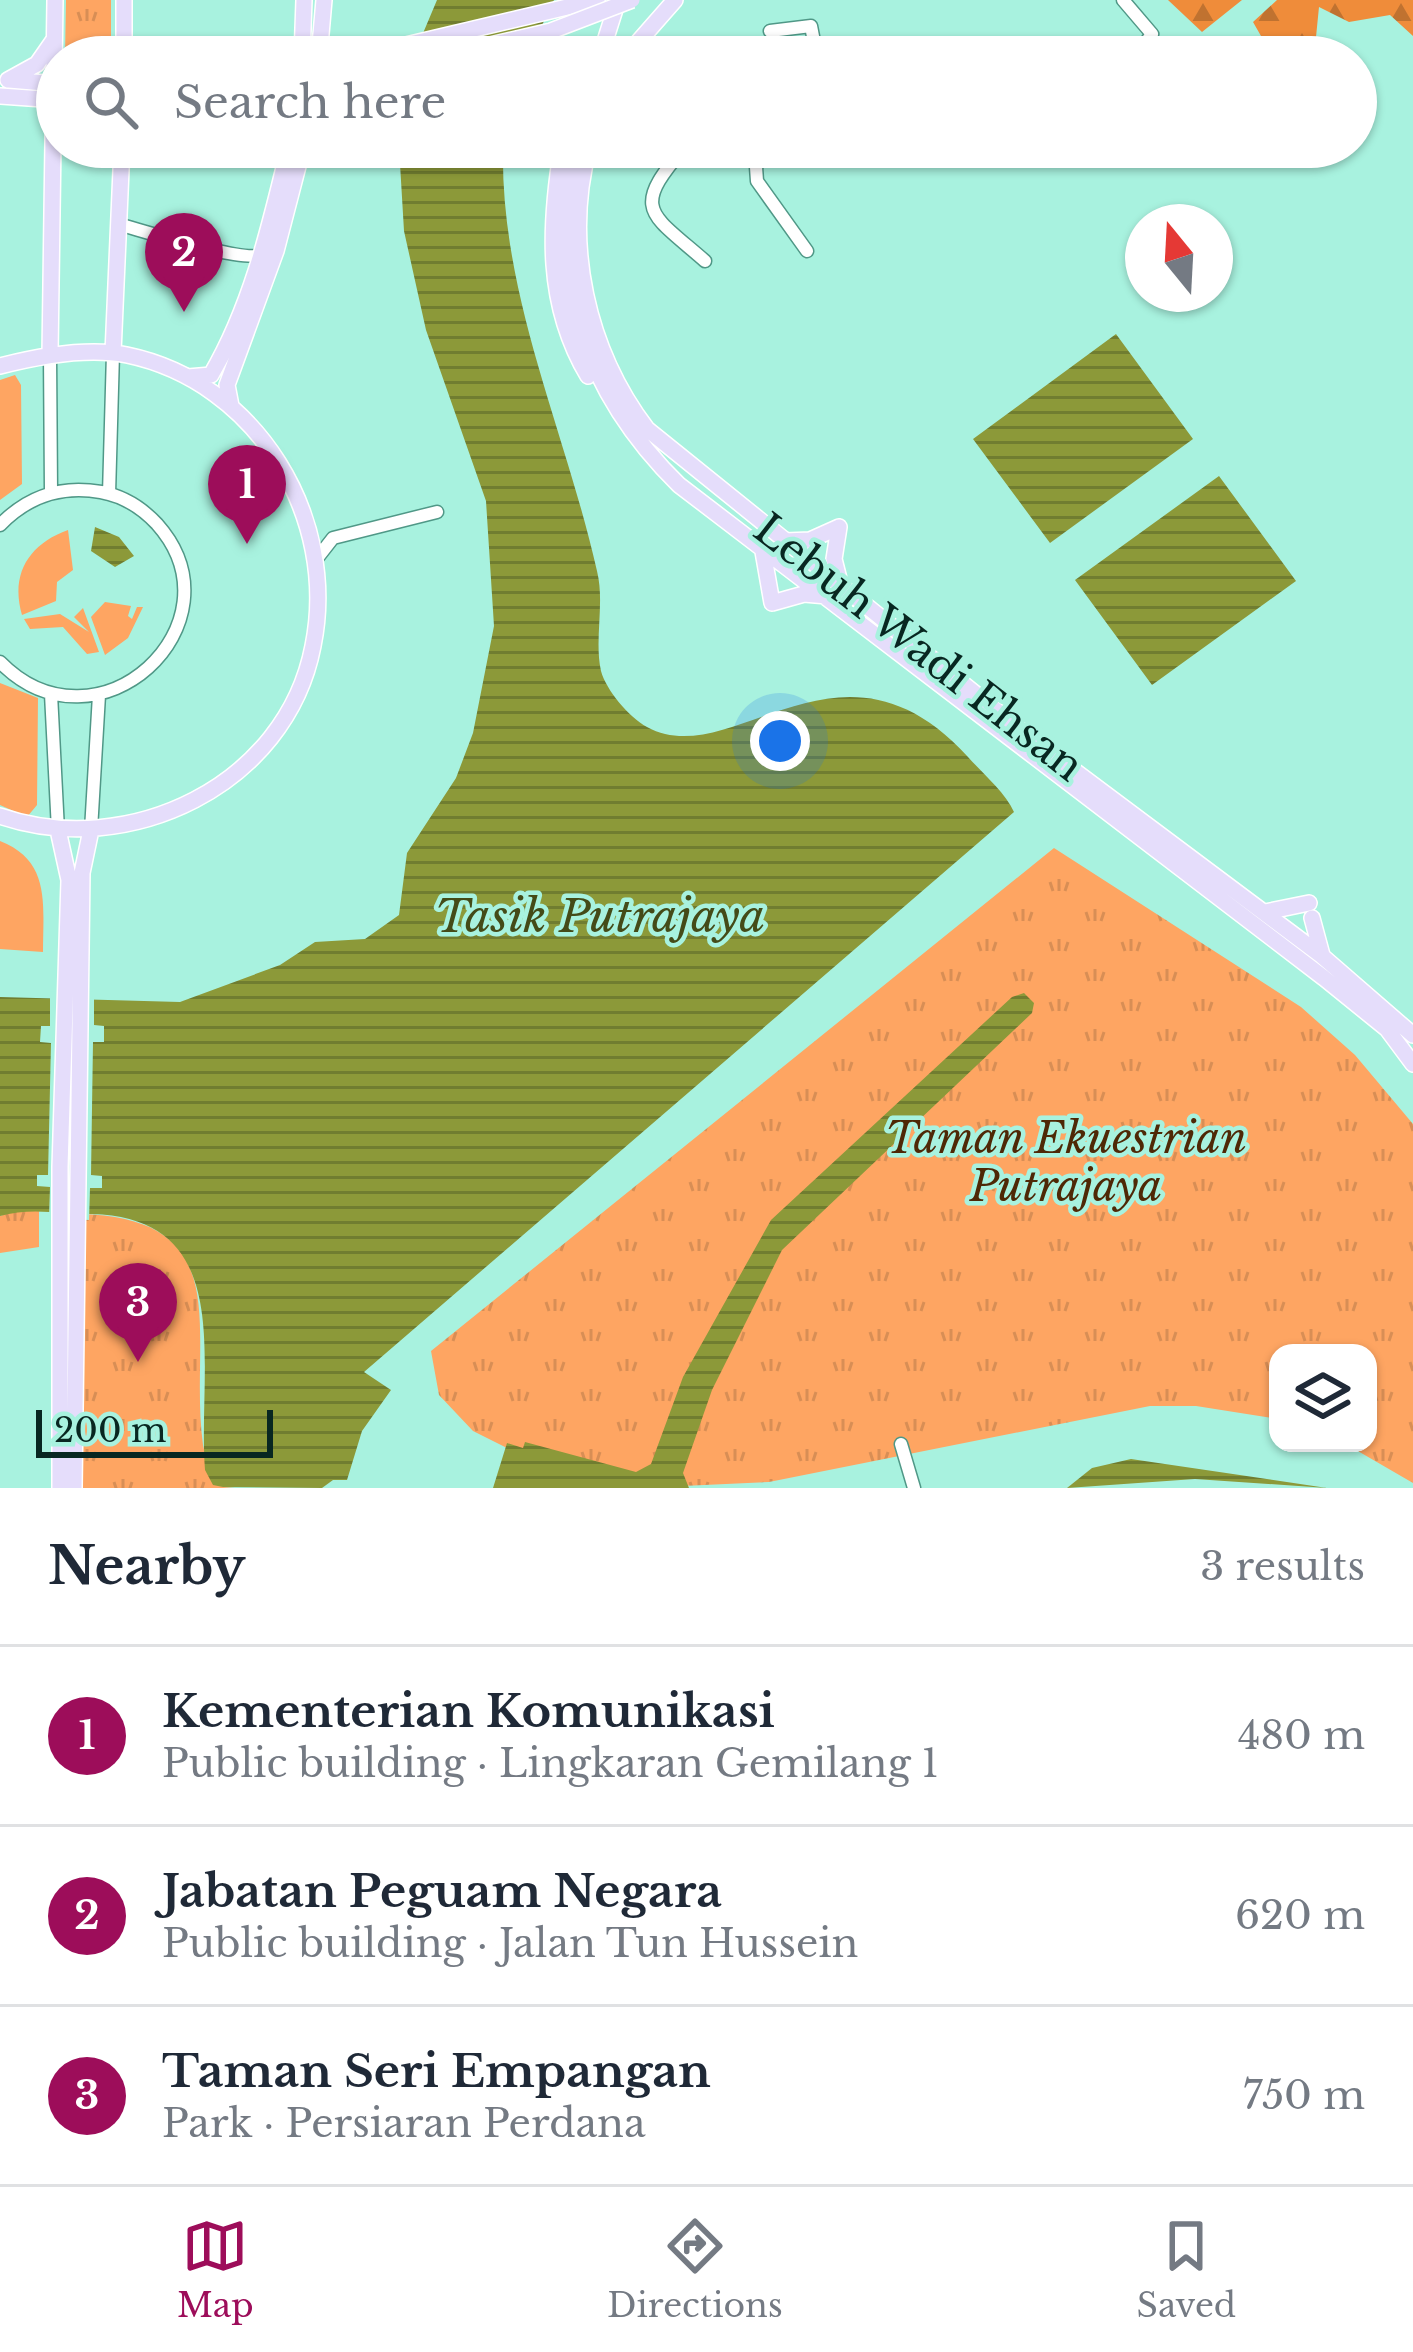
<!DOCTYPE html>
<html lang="en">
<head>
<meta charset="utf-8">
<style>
  :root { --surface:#fff; --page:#f6f6f7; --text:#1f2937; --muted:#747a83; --line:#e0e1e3; --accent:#9d0d5a }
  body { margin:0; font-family:"Libre Baskerville",serif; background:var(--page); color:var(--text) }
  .controls { position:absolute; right:36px; bottom:36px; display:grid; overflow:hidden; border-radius:24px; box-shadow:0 3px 9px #0004 }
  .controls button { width:108px; height:108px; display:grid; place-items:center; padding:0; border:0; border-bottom:3px solid var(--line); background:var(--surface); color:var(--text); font:60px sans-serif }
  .compass { position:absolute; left:1125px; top:204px; width:108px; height:108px; border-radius:50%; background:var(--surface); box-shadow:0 3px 9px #0004; rotate:342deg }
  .scale { position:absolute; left:36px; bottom:30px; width:237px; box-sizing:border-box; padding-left:12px; border:6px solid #082721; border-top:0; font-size:33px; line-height:42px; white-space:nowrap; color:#082721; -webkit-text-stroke:9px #a8f2df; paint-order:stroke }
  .you { position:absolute; left:780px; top:741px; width:42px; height:42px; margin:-30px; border:9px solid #fff; border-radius:50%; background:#1a73e8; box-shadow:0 0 0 18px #1a73e833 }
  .badge { display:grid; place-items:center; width:78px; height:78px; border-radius:50%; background:var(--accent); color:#fff; font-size:39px; font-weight:700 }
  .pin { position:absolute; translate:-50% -99px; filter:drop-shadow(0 3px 6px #0008) }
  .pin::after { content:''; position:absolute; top:63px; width:42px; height:36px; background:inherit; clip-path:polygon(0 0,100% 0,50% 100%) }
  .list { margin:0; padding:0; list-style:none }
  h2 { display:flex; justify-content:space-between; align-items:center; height:156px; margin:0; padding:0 48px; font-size:51px }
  h2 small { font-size:39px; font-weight:400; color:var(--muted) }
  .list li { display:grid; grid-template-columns:78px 1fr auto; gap:36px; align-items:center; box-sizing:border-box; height:180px; padding:0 48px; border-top:3px solid var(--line) }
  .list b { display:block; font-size:45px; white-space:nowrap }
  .list p { margin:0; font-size:39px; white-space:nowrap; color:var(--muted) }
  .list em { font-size:39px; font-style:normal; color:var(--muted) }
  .icon { flex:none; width:66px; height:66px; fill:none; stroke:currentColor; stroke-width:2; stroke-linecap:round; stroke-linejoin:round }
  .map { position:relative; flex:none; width:1413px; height:1488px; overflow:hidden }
  .search { position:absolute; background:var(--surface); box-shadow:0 3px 9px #0004; left:36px; right:36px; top:36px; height:132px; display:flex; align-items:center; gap:30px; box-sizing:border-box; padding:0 42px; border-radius:66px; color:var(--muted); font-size:45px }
  .sheet { height:696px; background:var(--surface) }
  nav { display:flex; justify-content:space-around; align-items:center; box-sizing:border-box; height:168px; border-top:3px solid var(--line); background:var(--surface); font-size:33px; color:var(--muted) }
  nav a { display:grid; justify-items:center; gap:6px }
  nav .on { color:var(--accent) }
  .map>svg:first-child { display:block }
  .green { fill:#fea562 }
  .forest { fill:url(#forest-firs) }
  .park { fill:url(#park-tufts) }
  .water { fill:url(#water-rules) }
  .pier { fill:#a8f2df }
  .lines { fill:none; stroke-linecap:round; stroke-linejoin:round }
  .minor-casing { stroke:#509887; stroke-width:15 }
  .major-casing { stroke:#fff; stroke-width:18 }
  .minor { stroke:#fff; stroke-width:12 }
  .major { stroke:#e5ddfb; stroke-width:15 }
  .major-bridge-casing { stroke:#fff; stroke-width:18; stroke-linecap:butt }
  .major-bridge { stroke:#e5ddfb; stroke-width:15 }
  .labels { text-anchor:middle; stroke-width:9; stroke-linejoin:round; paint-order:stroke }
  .street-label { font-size:42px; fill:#082721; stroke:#a8f2df }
  .park-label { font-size:42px; font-style:italic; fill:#4e2806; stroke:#a8f2df }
  .water-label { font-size:45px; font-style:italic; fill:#444b18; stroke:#a8f2df }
</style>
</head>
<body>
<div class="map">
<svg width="1413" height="1488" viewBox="0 0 1413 1488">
  <defs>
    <pattern id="forest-firs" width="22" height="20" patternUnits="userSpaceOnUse" patternTransform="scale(3)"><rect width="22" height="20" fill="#ef8c3a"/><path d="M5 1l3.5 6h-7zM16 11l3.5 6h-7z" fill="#c07230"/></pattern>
    <pattern id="park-tufts" width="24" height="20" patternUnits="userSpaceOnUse" patternTransform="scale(3)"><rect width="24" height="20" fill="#fea562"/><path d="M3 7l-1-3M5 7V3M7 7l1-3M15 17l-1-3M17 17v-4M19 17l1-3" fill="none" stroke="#d88e55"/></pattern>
    <pattern id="water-rules" width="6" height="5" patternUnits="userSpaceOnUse" patternTransform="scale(3)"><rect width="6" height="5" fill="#8c9939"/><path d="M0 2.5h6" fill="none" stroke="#707d30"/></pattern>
  </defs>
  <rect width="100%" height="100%" fill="#a8f2df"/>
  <path class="green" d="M 15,375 L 21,385 L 22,484 L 0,500 L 0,380 Z
    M 68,530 L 73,570 L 57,582 L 56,601 L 22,615 C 10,574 29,544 68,530 Z
    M 105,602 L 131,606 L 128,616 L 132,619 L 137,607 L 143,607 L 128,638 L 105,655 L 91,617 Z
    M 83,608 L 99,652 L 87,654 L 63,627 L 30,629 L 24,619 L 60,614 L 89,632 L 74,617 Z
    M 0,683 L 38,698 L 37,805 L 27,817 L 0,805 Z
    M 0,841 C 51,861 43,904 43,952 L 0,949 Z"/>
  <path class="forest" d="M 1168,0 L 1242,0 L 1202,32 Z
    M 1277,0 L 1413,0 L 1413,36 L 1390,15 L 1349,22 L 1319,7 L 1314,57 L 1273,57 L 1253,22 Z"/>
  <path class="park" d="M 66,0 L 111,0 L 111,57 L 65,57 Z
    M 1054,848 L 1301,1007 L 1355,1055 L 1413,1124 L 1413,1483 L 1344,1443 L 1368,1443 L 1368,1353 L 1278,1353 L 1278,1419 L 1196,1406 L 1150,1406 L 769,1482 L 661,1487 L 515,1452 L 473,1431 L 439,1395 L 431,1351 Z
    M 15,1211 L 39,1211 L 39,1247 L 0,1253 L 0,1216 Z
    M 80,1214 C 241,1218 188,1334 203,1445 C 205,1459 216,1474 223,1487 L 235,1488 L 79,1488 Z"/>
  <path class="water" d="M 437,0 L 554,0 L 527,57 L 413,57 Z
    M 399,147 L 503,147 C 500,295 565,429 597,571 C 605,603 594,639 601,671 C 606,690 629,717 647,727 C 733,774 840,616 968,757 C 983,774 1005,792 1014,812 L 364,1372 L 391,1390 L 362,1431 L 347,1480 L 333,1480 L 322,1488 L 223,1487 L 213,1485 L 205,1470 C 197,1367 239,1218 92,1214 C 61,1214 30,1207 0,1216 L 0,997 L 180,1002 L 280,965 L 315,942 L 365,939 L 399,915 L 407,853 L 456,778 L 473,733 L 494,626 L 486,501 L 426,330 L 404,231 Z
    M 1116,334 L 1193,439 L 1050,543 L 973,439 Z
    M 1219,476 L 1296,581 L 1152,685 L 1075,580 Z
    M 95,527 L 119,537 L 134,556 L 115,567 L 91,551 Z
    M 1024,993 L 1034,1003 L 1032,1013 L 782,1250 L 712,1390 L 683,1473 L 689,1488 L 493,1488 L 507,1443 L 523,1448 L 525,1442 L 636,1472 L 651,1464 L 683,1377 L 771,1220 L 1012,997 Z
    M 1131,1459 L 1327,1488 L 1195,1479 L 1067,1488 L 1092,1468 Z"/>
  <path class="pier" d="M 50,991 L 94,992 L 94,1025 L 104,1026 L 104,1042 L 93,1042 L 91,1175 L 102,1176 L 102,1188 L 90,1188 L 89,1220 L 49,1218 L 50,1187 L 37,1186 L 37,1175 L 48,1175 L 51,1043 L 40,1042 L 41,1026 L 50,1026 Z"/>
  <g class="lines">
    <defs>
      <path id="minor" d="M 1123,0 L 1152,34 L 1135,57
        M 770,31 L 811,26 L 816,52
        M 765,57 L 796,47 L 843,57
        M 685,147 C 630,210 649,212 705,261
        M 767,147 L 756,167 L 757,181 L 807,251
        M 118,224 C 144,231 247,264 262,254
        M 50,355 L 51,492
        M 109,494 L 113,353
        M 0,525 C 28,496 62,485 101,492 C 123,496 142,508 157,524 C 246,624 97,761 0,662
        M 315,561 L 333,538 L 437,512
        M 51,694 L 58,830
        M 91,830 L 99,695
        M 901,1444 L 914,1488"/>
      <path id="major" d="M 124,0 L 124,57
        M 475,52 L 525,57
        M 302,57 L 304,0
        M 319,57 L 324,0
        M 355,57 L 597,0
        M 600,57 L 618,0
        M 625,57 L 675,0
        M 8,80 L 37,64 L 53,41
        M 9,80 L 57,84
        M 0,96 L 57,100
        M 562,147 C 549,227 545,304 588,376
        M 575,147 C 541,273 589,397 679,485 L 1324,978 L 1387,1029 L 1413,1064
        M 589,147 C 563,244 587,350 647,429 L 1024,733 L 1322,956 L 1413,1035
        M 113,353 L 122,147
        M 50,355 L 55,0
        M 0,366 C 39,356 87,347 127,355 C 257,382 339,518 313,646 C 286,786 128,860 0,816
        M 188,377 L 211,375 C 252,305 270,225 289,147
        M 231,406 L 227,385 L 276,251 L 303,147
        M 839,527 L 834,559 L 840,583
        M 785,541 L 810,540 L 839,527
        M 762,546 L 772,603 L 804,594 L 827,596
        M 58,830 L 69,880 L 60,1167 L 60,1488
        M 1265,912 L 1309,903
        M 1312,918 L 1322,955
        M 74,1488 L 82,873 L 91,830"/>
    </defs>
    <use href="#minor" class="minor-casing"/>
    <use href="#major" class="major-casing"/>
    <use href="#minor" class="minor"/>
    <use href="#major" class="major"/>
    <defs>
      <path id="major-bridge" d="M 438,57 L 551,31 L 632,0"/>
    </defs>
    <use href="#major-bridge" class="major-bridge-casing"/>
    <use href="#major-bridge" class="major-bridge"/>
  </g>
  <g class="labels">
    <g class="street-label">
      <text transform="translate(919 647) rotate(38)" y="15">Lebuh Wadi Ehsan</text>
    </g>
    <g class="park-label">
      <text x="1066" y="1153">Taman Ekuestrian<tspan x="1066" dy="48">Putrajaya</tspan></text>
    </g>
    <g class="water-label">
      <text x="600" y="932">Tasik Putrajaya</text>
    </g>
  </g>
</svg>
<div class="controls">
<button><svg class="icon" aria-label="layers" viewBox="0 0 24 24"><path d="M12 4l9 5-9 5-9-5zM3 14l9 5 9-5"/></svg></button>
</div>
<svg class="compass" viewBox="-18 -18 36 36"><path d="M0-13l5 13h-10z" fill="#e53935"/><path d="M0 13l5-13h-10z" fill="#747a83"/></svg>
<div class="scale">200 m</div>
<div class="you"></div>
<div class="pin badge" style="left:247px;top:544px">1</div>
<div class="pin badge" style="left:184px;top:312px">2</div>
<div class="pin badge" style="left:138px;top:1362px">3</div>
<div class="search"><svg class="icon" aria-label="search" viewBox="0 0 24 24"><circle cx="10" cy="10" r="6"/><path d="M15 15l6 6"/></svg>Search here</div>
</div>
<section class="sheet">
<h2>Nearby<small>3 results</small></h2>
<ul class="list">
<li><span class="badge">1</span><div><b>Kementerian Komunikasi</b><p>Public building · Lingkaran Gemilang 1</p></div><em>480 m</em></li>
<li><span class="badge">2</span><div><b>Jabatan Peguam Negara</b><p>Public building · Jalan Tun Hussein</p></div><em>620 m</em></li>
<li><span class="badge">3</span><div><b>Taman Seri Empangan</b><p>Park · Persiaran Perdana</p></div><em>750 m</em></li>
</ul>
</section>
<nav>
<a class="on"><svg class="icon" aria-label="map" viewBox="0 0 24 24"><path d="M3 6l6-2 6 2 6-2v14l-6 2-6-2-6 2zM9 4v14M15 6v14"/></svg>Map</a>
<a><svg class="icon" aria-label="directions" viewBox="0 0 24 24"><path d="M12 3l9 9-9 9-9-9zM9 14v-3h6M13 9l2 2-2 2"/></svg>Directions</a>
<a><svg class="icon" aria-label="saved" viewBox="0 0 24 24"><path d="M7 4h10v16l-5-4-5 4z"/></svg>Saved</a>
</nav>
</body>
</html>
